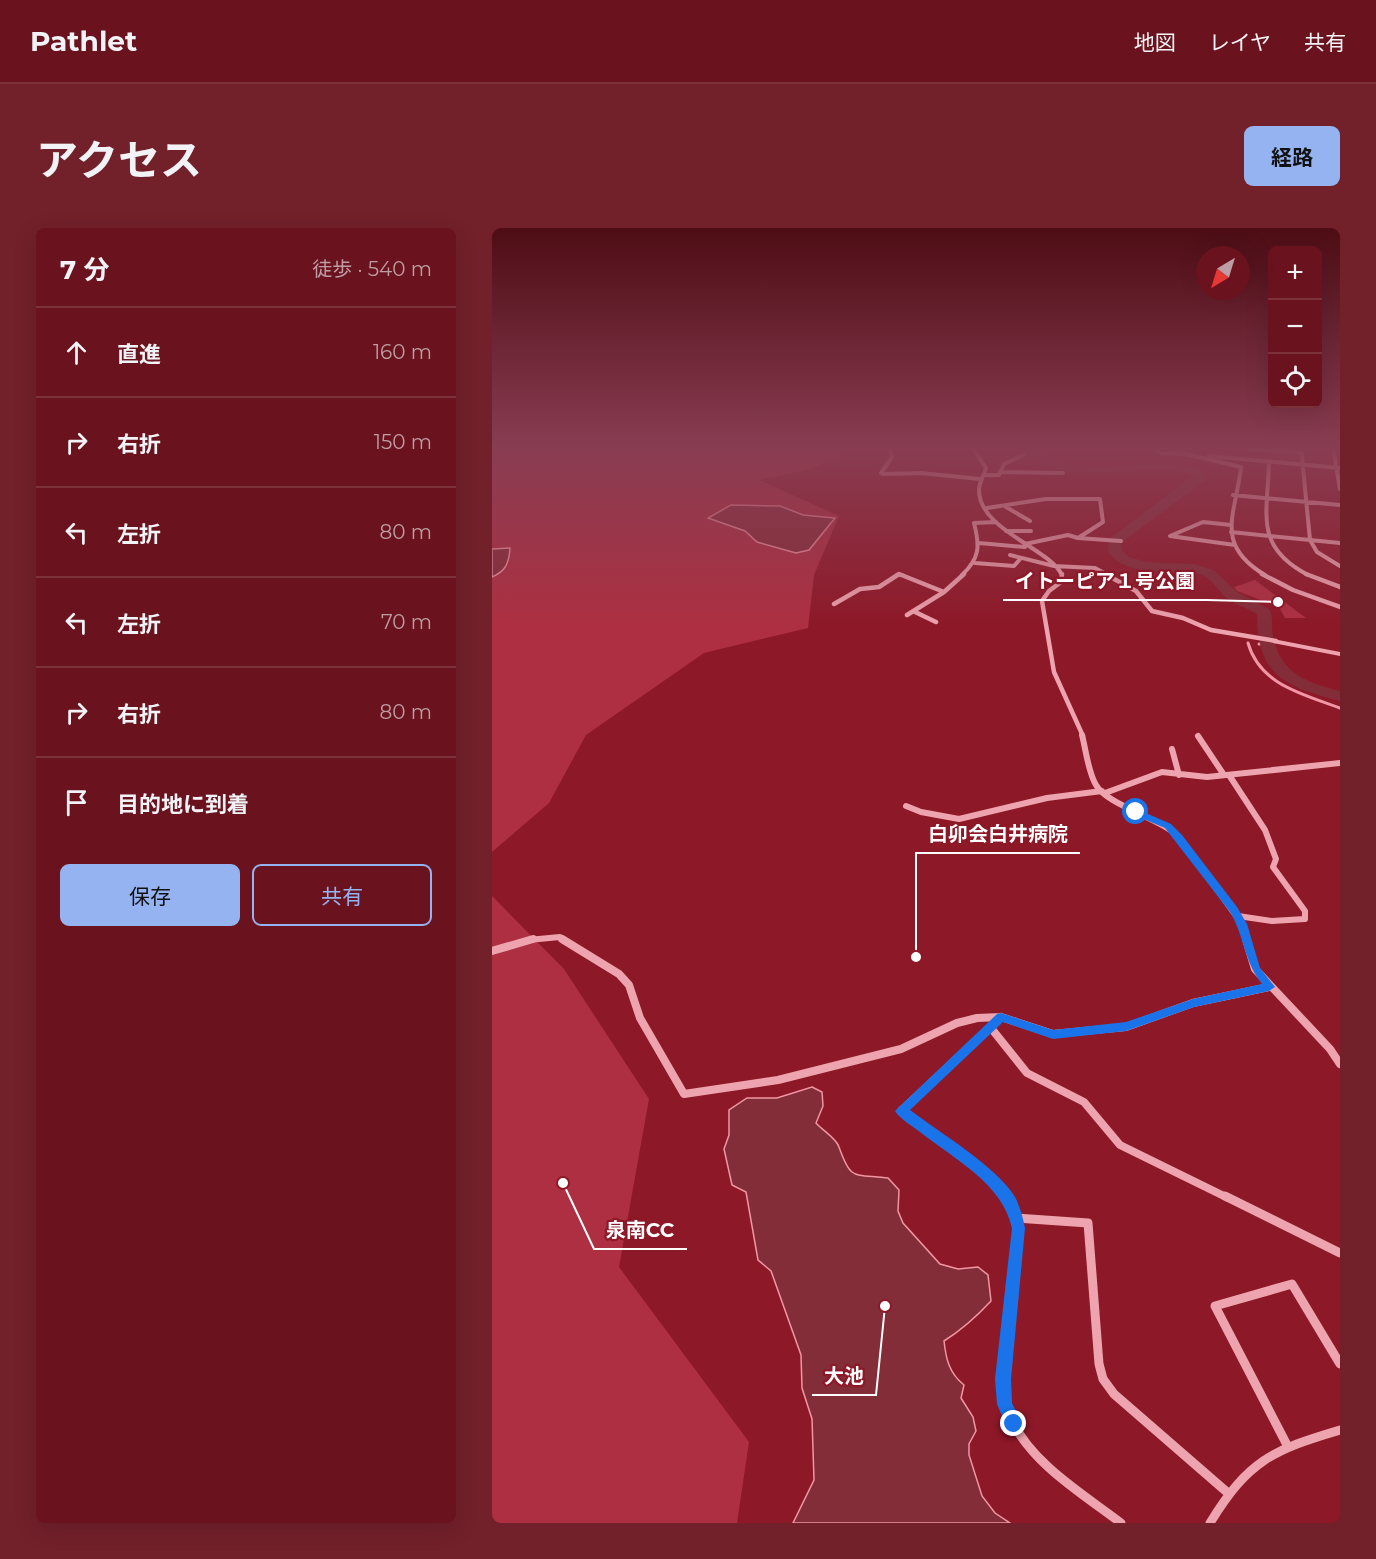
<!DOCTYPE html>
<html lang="ja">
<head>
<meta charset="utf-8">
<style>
  :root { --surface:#6a121d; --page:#72202a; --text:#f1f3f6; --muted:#be9ea4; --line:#7d323b; --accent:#95b2f1 }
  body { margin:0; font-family:Montserrat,"Noto Sans JP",sans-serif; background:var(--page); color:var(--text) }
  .controls { position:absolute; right:18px; top:18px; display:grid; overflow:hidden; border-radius:9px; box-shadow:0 6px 24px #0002 }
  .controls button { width:54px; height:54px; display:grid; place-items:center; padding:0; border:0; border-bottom:2px solid var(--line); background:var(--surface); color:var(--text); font:30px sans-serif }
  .compass { position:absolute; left:704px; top:18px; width:54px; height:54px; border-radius:50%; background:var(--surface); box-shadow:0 6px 24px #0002; rotate:218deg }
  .stop { position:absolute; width:18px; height:18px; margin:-14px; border:4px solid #1a73e8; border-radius:50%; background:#fff }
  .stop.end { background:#1a73e8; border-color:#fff; box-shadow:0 2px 6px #0008 }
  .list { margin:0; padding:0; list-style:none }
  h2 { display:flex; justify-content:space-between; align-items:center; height:78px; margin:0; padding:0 24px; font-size:26px }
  h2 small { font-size:20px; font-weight:400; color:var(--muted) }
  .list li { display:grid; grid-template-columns:39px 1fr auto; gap:18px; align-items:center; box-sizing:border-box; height:90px; padding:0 24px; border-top:2px solid var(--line) }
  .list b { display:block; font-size:22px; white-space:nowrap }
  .list em { font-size:20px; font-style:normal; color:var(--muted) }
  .actions { display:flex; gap:12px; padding:18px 24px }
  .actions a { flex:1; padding:14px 0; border:2px solid var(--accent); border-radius:9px; text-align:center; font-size:21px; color:var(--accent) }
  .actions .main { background:var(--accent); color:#111 }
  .icon { flex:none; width:33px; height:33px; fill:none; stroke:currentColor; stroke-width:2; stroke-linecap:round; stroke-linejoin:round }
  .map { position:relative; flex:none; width:848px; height:1295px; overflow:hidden; border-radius:9px }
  header { display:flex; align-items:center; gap:36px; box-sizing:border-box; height:84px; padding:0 30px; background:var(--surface); border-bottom:2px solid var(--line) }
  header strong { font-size:28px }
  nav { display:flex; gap:33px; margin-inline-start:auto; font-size:21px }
  .intro { display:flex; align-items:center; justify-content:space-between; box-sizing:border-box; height:144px; padding:0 36px }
  h1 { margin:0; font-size:42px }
  .button { padding:15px 27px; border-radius:9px; background:var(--accent); color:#111; font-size:21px; font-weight:700 }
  main { display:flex; gap:36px; padding:0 36px }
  aside { flex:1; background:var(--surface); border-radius:9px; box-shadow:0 6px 24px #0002 }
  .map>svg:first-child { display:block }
  .green { fill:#ad2f41 }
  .water { fill:#832d38; stroke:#f196a4; stroke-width:1.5 }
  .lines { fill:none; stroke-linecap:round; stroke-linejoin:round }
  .stream { stroke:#f196a4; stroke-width:3 }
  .river { fill:#832d38; fill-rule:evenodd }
  .minor-far4 { stroke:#eea4ae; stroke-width:4 }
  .minor-far3 { stroke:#eea4ae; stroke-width:4.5 }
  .minor-far2 { stroke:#eea4ae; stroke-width:6 }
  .minor-far1 { stroke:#eea4ae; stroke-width:8 }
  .minor { stroke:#eea4ae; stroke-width:9 }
  .tertiary { fill:#eea4ae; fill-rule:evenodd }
  .route { fill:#1a73e8 }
  .leader { fill:none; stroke:#fff; stroke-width:2 }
  .callout-dot { fill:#fff; stroke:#8d1827; stroke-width:2 }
  .callout-label { font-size:20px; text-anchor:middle; font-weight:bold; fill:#fff; stroke:#8d1827; stroke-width:4.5; stroke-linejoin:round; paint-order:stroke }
</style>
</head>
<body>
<header>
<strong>Pathlet</strong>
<nav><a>地図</a><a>レイヤ</a><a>共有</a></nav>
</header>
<div class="intro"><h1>アクセス</h1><a class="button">経路</a></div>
<main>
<aside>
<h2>7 分<small>徒歩 · 540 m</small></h2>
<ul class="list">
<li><svg class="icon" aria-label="ahead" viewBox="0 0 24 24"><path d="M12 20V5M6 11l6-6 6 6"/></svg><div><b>直進</b></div><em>160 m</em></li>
<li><svg class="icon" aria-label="right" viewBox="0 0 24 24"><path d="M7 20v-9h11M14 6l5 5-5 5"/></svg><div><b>右折</b></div><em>150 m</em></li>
<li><svg class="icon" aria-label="left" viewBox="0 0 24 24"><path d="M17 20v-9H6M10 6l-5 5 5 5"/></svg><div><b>左折</b></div><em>80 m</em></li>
<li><svg class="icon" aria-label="left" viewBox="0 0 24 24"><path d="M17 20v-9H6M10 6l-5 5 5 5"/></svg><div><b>左折</b></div><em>70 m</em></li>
<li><svg class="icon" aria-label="right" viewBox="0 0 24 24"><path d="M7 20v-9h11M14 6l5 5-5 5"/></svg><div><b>右折</b></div><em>80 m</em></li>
<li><svg class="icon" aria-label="arrive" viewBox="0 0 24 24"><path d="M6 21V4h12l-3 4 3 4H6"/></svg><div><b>目的地に到着</b></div></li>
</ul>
<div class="actions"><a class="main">保存</a><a>共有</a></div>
</aside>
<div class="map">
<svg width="848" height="1295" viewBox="0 0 848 1295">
  <rect width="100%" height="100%" fill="#8d1827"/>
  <path class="green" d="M 0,219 L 357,219 C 347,238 289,247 267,252 L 347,288 L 322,347 L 316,400 L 212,425 L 94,507 L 57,575 L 0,624 Z
    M 763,352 L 814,390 L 793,390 L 787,379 L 745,363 L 742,359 Z
    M 0,668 L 72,741 L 157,871 L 127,1039 L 257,1214 L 245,1295 L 0,1295 Z"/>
  <path class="water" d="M 239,277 L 288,278 L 311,287 L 343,290 L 317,322 L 304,325 L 265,314 L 253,303 L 216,290 Z
    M 18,320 C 17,335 14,343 0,349 L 0,321 Z
    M 320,859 L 330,864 L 331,878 L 324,895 C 330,902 345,911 347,919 C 359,953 361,946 396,950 L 407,962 L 406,983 L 411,995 L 448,1036 L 466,1041 L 486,1039 L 496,1047 L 499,1073 C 486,1087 468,1103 452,1113 C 454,1131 457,1145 472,1157 L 469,1170 L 481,1189 L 484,1203 L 477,1216 L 477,1227 L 490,1268 L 503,1285 L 518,1295 L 301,1295 L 322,1252 L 320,1191 L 310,1160 L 309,1127 L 279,1043 L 266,1032 L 254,964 L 240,957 L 232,921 L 237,907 L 237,882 L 255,870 L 285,870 Z"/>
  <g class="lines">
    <path class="stream" d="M 756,415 C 768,457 811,466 848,480
      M 767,416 L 775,416"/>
    <path class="river" d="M 531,219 C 548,219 564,234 582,237 C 627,245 665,225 711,243 L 712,253 L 629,315 L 630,323 L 637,329 L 654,334 L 701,336 L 722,342 L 745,364 L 777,381 C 782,389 779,399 781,408 C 788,445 815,455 848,463 L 848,473 C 793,459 765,448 765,386 C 755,380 745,377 736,371 C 724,362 720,348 704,345 C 674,340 638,351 616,324 L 617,311 L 702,247 C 655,230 560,267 531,219 Z"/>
    <path class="minor-far4" d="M 397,219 L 400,229 L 389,245 L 391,246 L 429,245 L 488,251
      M 480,219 L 494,240 C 492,247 487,255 487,262 C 487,302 557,320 570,347
      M 662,219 L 669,225 L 694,226 L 749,239 C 744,286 721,316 773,347
      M 734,219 L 810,225
      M 809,219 L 818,312 L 825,324 L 848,338
      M 841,219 L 848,261
      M 717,228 L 848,240
      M 777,233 C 776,286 761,318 816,347
      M 508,244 L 571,245
      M 492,247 L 507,247 L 512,236 L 533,226
      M 741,267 L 848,277
      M 514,279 L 538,293
      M 495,280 L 554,271 L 608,271 L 611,294 L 586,310 L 576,307 L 533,316
      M 739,297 L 711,294 L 678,308 L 743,317
      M 514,303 L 539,303
      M 739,304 L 848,315
      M 586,310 L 629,313
      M 487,315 L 533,319
      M 518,327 L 562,338 L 603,340 L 616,347
      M 483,335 L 522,338 L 529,330
      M 405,347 L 410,347
      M 470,347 C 488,330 488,318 482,295 L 504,294"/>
    <path class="minor-far3" d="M 570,346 L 569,354 L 557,363 L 550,373 L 562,444 L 591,508
      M 613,346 L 644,363 L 660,383 L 691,390 L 719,402 L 784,413
      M 770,346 L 801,362 L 848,379
      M 814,346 L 848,359
      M 342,376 L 368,361 L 387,359 L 407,346 L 452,364 L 472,346
      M 421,383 L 444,394
      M 415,387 L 452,364"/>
    <path class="minor-far2" d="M 590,507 C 594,522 596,544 604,557 C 615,577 668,590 687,609 L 750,696 L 755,712
      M 706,508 L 732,547
      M 680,521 L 687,547
      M 737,547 L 773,602 L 784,631 L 781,639 L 813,683 L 813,691 L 780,693 L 746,688
      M 613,565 L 670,544 L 715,549 L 848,535
      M 414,578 L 429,584 L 467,591 L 555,570 L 610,563
      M 36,712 L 68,709 L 73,712"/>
    <path class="minor-far1" d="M 70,711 L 127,746 L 137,757 L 148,790 L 192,866 L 286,852 L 409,821 L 465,795 L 485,790 L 509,789 L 561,806 L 634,799 L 701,775 L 777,759
      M 754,711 L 763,741 L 838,821 L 848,836
      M 0,723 L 41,711
      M 509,789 L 409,883 L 504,955 L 516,970
      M 499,800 L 535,845 L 592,874 L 628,917 L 736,970"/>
    <path class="minor" d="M 514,968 L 526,1000 L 511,1151 C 512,1165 513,1178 519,1191 C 540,1236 591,1266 629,1295
      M 733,968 L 848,1025
      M 524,990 L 596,995 L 607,1136 L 611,1151 L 622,1166 L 736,1265
      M 795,1217 L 723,1078 L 800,1056 L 848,1136
      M 718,1295 C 756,1233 780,1222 848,1202"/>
    <path class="tertiary" d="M 781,411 L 848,424 L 848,428 L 781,415 Z"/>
  </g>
  <linearGradient id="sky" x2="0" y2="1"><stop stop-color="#4e0d15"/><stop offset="0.55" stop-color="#893d52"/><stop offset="1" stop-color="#893d52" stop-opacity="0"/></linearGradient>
  <rect width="848" height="400" fill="url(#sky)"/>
  <path class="route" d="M 640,582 L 647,582 L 679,596 L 690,607 L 745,679 L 755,696 L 768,740 L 783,759 L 777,763 L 702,779 L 634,803 L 561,811 L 511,794 L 418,882 C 447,904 505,939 523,969 C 528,978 531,990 533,1000 L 519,1151 L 520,1175 L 530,1196 L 527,1202 L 522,1204 L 516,1202 L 505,1176 L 503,1151 L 520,1000 C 510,955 462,931 428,904 C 420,898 408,891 403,883 L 505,786 L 509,785 L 561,802 L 634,794 L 701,771 L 770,756 C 752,734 752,707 738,684 L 673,600 L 640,586 Z"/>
  <path class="leader" d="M786 374L715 372H511M424 729L424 625H588M71 955L102 1021H195M393 1078L384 1167H320"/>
  <g class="callout-dot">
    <circle cx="786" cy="374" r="6"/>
    <circle cx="424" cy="729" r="6"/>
    <circle cx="71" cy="955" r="6"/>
    <circle cx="393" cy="1078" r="6"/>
  </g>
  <g class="callout-label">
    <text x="613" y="360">イトーピア１号公園</text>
    <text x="506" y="613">白卯会白井病院</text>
    <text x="148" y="1009">泉南CC</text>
    <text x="352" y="1155">大池</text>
  </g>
</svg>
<div class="controls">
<button>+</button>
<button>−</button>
<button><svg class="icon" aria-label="locate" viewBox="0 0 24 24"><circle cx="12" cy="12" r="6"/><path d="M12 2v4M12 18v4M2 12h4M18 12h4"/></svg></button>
</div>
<svg class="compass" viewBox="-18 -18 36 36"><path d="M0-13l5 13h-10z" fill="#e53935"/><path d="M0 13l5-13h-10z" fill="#be9ea4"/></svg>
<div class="stop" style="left:644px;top:584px"></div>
<div class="stop end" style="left:522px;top:1196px"></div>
</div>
</main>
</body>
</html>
